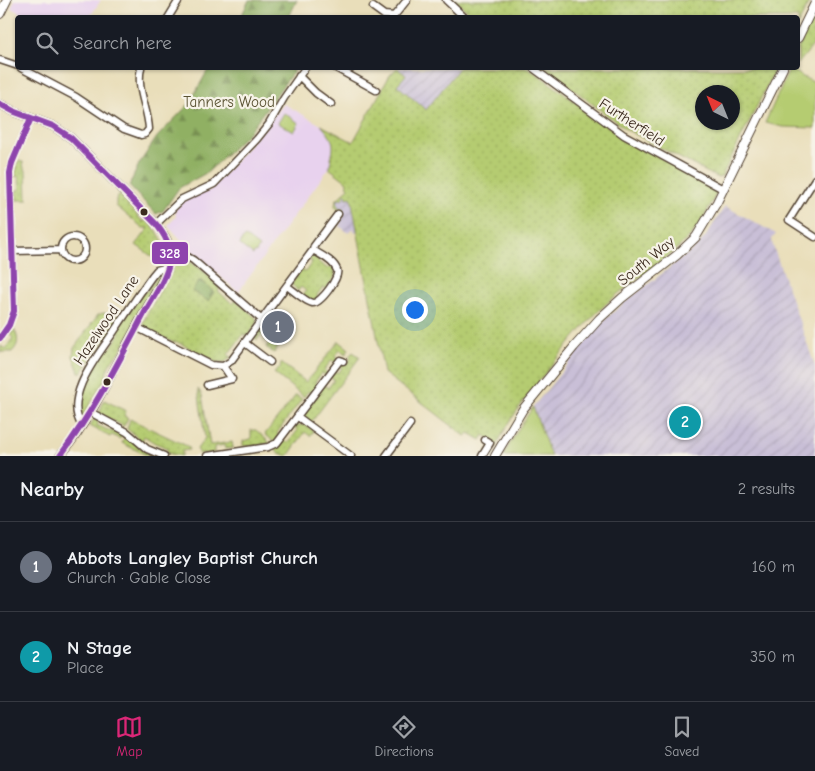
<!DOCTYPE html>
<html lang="en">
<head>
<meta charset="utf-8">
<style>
  :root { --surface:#171b24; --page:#242831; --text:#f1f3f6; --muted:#9ea1a6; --line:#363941; --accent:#db2777 }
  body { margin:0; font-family:"Comic Neue",sans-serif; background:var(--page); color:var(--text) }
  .compass { position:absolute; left:695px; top:85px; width:45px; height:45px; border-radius:50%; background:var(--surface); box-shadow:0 1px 4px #0004; rotate:317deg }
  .you { position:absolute; left:414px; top:309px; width:18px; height:18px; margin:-12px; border:4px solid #fff; border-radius:50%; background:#1a73e8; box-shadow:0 0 0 8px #1a73e833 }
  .badge { display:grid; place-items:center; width:32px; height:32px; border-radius:50%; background:var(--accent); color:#fff; font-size:16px; font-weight:700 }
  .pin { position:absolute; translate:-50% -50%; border:2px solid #fff; box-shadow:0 1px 5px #0006 }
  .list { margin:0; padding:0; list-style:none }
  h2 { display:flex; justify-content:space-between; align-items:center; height:65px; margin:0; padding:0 20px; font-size:21px }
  h2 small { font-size:16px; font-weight:400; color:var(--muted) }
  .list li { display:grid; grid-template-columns:32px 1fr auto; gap:15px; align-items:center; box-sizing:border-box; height:90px; padding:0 20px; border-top:1px solid var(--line) }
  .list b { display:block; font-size:19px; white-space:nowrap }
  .list p { margin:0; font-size:16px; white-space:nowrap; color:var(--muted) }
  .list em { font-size:16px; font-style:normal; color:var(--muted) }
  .icon { flex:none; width:28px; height:28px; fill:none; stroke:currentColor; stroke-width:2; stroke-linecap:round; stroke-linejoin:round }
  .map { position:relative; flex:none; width:815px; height:456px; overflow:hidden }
  .search { position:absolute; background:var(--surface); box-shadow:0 1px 4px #0004; left:15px; right:15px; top:15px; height:55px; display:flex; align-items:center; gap:12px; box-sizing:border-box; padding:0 18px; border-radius:5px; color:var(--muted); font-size:19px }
  .sheet { height:245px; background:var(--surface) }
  nav { display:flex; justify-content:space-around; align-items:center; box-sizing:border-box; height:70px; border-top:1px solid var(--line); background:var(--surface); font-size:14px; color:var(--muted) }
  nav a { display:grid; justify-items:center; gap:2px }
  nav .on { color:var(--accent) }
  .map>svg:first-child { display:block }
  .built { fill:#e8d2ee }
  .industrial { fill:url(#industrial-furrows) }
  .grass { fill:url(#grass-dots); stroke:#787b48; fill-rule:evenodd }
  .forest { fill:url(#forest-firs); stroke:#666d40 }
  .park { fill:#b5cc71; stroke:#787b48 }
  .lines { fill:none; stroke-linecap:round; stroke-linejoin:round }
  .minor-casing { stroke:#554535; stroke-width:9 }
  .tertiary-casing { stroke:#554535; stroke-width:10 }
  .minor { stroke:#fff; stroke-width:6 }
  .tertiary { stroke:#fff; stroke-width:8 }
  .bus-1-casing { stroke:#f7f3e8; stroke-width:10 }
  .bus-1 { stroke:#8e44ad; stroke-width:6 }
  .bus-dot { fill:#3b2a1e; stroke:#f7f3e8; stroke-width:2 }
  .labels { text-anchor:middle; stroke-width:4.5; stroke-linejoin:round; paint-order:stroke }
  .park-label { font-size:15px; fill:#5a5233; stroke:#f7f3e8 }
  .street-label { font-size:15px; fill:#3b2a1e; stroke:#f7f3e8 }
  .line-badge { stroke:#f7f3e8; stroke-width:2 }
  .badge-label { font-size:14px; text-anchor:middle; font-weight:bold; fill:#fff }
</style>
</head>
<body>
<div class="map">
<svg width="815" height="456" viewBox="0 0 815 456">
  <defs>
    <pattern id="industrial-furrows" width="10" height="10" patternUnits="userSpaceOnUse" patternTransform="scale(1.25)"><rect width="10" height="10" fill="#c9bfd7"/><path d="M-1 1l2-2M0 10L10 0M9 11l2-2" fill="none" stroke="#aea4b8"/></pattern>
    <pattern id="grass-dots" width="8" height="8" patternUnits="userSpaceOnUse" patternTransform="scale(1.25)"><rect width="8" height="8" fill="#b5cc71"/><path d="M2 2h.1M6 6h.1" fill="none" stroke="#9daf61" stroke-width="1.8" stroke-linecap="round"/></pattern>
    <pattern id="forest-firs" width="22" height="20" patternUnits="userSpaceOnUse" patternTransform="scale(1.25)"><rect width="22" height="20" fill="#90b063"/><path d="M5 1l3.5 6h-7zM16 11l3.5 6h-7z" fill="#778f51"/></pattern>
  </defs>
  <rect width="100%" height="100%" fill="#f7f3e8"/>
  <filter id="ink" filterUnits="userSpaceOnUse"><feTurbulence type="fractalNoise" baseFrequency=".02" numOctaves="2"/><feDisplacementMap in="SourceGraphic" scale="10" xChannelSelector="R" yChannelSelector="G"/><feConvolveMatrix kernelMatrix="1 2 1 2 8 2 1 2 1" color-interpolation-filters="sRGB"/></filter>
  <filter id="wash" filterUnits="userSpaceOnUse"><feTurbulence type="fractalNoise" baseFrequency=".0096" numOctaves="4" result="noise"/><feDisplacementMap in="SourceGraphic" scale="20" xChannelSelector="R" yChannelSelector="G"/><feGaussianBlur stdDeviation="1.12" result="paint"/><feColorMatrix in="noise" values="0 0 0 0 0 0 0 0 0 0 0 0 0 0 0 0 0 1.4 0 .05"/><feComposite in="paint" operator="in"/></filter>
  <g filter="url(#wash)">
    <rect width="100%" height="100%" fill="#e9deba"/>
    <path class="built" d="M 15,0 L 101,0 L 89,18 L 28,17 L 11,8 Z
      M 284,104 L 321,125 L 332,137 L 333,148 L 329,168 L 238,292 L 193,253 L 168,225 L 176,217 L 175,209 L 187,198 L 210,190 L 214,186 Z"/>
    <path class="industrial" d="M 398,68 L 459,68 L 426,110 L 397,85 L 405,75 Z
      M 344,194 L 346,194 L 351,197 L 357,231 L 355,232 L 353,227 L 349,233 L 339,226 L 341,222 L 340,221 L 344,214 L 339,208 L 337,200 L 344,198 Z
      M 725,206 L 776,234 L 772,239 L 773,246 L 815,366 L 815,456 L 551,456 L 533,407 L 602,322 L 625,302 L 695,248 L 706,236 Z"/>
    <path class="grass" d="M 454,0 L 810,0 L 798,25 L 798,18 L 475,17 Z
      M 815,13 L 815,43 L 798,64 L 798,49 Z
      M 397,68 L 406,75 L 397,85 L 426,110 L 459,68 L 529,68 L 623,137 L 715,188 L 717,192 C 709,207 702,224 689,237 C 665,263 632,280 606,304 C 587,321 571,342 555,361 C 532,390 506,421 492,456 L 485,456 L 493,441 L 484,435 L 481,440 L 469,433 L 465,436 L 384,373 L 351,197 L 347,198 L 346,194 L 344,194 L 344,198 L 337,200 L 339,208 L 343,208 L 344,216 L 335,206 L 336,200 L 349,188 L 346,181 L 329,168 C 334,145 337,143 321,125 L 353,142 L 390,75 Z
      M 545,68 L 776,68 L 722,176 L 718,178 L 627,130 ZM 732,92 L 732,122 L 702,122 L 702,92 Z
      M 18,161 L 23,162 L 24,169 L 26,170 L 27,200 L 16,200 L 16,190 L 20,190 L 19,177 L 15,176 Z
      M 119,189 L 139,211 L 136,214 L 143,222 L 147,219 C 157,231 171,247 165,264 L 157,264 L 157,260 L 136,245 L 149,228 L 143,228 L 116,206 L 116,199 L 118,195 L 120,197 L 121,195 L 117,191 Z
      M 313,255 L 320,258 L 318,262 L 328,269 L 331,266 L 335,270 L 335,276 L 326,289 L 323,287 L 317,295 L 319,298 L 310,301 L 303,295 L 306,291 L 301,287 L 298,291 L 291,284 L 301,269 L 305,272 L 312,262 L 308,259 Z
      M 175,259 C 192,257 208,276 221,287 L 218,291 L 233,304 L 236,300 L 256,318 L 257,322 L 248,336 L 244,334 L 228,354 L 231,357 L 225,362 L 213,362 L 214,360 L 175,341 L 174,343 L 144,328 L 142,324 L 170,272 Z
      M 157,273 L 162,273 L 120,352 C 113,357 106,368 106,377 L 82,418 L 80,417 C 78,389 91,370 106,347 L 110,349 L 120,333 L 116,331 L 143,292 L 146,292 L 155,280 Z
      M 103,313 L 122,316 L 82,372 L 79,372 L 73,356 L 74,348 L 98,315 Z
      M 272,313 L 291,328 L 274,353 L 266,347 L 277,332 L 283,337 L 288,330 L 278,322 L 279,320 L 275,317 L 257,340 L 254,337 Z
      M 14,329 C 19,338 19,345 12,352 L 0,352 L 1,346 L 5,349 L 13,338 L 10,335 Z
      M 339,341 L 349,349 L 346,354 L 340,350 L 335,356 L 338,361 L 336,363 L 332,360 L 324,370 L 328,374 L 326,376 L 322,373 L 315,382 L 319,386 L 313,395 L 308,391 L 304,397 L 274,373 L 280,368 L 281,363 L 306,382 Z
      M 353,352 L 360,357 L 310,424 L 304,419 L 303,414 L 324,385 L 328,388 L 334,380 L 330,377 L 335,371 L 338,373 L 342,368 L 339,365 L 342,363 L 346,365 L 351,358 L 349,356 Z
      M 198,389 L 202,395 L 210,445 L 232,442 L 233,448 L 225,449 L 224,445 L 214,447 L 214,453 L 200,454 L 197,449 L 205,438 Z
      M 296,395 L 302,399 L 277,433 L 280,437 L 274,442 L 265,434 Z
      M 104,400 L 126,411 L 124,416 L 128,418 L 124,426 L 99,414 Z
      M 94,419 L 99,421 L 97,425 L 112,432 L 114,428 L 123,433 L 120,439 L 112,435 L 110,437 L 90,426 Z
      M 130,419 L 189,447 L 189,450 L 182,451 L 182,456 L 166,453 L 168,448 L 155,443 L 144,436 L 142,441 L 127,429 Z
      M 297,425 L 305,425 L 314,431 L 310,436 L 305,432 L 288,456 L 279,453 L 274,447 L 284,440 L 288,443 L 298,430 L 294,427 Z
      M 251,430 L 256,430 L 270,443 L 254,446 L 243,446 L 243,441 L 251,439 Z
      M 126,435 L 140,447 L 155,456 L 148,456 L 122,443 Z"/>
    <path class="forest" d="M 249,0 L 297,0 L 289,17 L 241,17 Z
      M 209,68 L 296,68 L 248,133 L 208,172 L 179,188 L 163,211 L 156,214 L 129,186 L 139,164 L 157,137 L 189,104 Z
      M 200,280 L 214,292 L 208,301 L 192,291 Z"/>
    <path class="park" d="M 790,68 L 803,77 L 815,83 L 815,128 L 783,127 L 765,123 Z
      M 284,113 L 299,123 L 294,132 L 278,123 Z
      M 246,237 L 259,247 L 256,253 L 255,252 L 253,255 L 240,245 L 242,239 Z
      M 533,407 L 551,456 L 503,456 L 519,428 Z"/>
  </g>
  <g filter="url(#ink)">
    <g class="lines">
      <defs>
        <path id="minor" d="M 446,0 L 465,18
          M 373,7 L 384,15 L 394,16 L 407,0
          M 168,18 L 179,0
          M 0,60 L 18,66
          M 21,68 L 76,97 L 124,129 L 141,135 L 145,134 L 149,129 C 148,108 136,89 141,68
          M 336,68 L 376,90
          M 533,68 L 624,135 L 723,189
          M 299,76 L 316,93 L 331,104
          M 815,179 L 789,220 L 815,237
          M 156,224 L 182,199 L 214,184 L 257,139 L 269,124 L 284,98 L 305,68
          M61 249a12 12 0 1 1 24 0a12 12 0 1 1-24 0Z
          M 313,250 L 314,246 L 338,214
          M 13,251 L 61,250
          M 170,256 L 186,256 L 193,260 L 262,320
          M 136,327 L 211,365 L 223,366 L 231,361 L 313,250 C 321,255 334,261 337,270 C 340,277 321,303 313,303 C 307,303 293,290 287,286
          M 0,338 L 9,325 L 14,311 L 10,173 L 12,163 L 31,118
          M 245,343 L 270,362
          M 207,385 L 232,379 L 223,366
          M 90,412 L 127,432 L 147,449 L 164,456
          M 298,417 L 351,456
          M 82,426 C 62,397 99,354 115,330 C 127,312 139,294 152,276 L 157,270 L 168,267
          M 207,456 L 268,447 L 277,443 L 340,360 L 343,361
          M 386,456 L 410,424
          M 482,456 L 490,443 L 485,440"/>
        <path id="tertiary" d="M 0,14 L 7,0
          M 798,38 L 815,3
          M 0,104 L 15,112 L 53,126 L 71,138 L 156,224 C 164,234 171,244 170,258 C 168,276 150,301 142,317 C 116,364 94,414 60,456
          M 495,456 L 523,409 L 574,347 L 599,319 L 622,298 L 677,255 L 696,237 L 717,202 L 783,68"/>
      </defs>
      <use href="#minor" class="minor-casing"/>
      <use href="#tertiary" class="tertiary-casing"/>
      <use href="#minor" class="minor"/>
      <use href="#tertiary" class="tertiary"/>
      <defs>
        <path id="bus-1" d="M 0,104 L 15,112 L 53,126 L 71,138 L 156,224 C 164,234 171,245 170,259 C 167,279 153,297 144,314 C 118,363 93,412 60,456
          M 0,338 L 9,325 L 14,311 L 10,173 L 12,163 L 31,118"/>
      </defs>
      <use href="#bus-1" class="bus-1-casing"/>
      <use href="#bus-1" class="bus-1"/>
    </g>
  </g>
  <g class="bus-dot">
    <circle cx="144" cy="212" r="4.5"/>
    <circle cx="107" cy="382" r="4.5"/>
  </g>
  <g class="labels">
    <g class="park-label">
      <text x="229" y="107">Tanners Wood</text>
    </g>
    <g class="street-label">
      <text transform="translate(632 122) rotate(33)" y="5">Furtherfield</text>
      <text transform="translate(646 261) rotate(-39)" y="5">South Way</text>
      <text transform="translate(106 320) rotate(-56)" y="5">Hazelwood Lane</text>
    </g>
  </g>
  <rect class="line-badge" x="151" y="241" width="38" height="24" rx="5" fill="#8e44ad"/>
  <g class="badge-label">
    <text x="170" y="258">328</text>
  </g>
</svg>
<svg class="compass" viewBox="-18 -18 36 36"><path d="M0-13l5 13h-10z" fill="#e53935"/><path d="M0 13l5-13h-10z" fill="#9ea1a6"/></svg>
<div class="you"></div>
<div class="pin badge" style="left:278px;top:327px;background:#6b7280">1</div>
<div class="pin badge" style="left:685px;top:422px;background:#0f9aa8">2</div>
<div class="search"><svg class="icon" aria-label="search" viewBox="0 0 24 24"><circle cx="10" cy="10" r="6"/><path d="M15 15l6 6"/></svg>Search here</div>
</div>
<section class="sheet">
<h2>Nearby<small>2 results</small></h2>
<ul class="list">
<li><span class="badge" style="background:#6b7280">1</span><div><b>Abbots Langley Baptist Church</b><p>Church · Gable Close</p></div><em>160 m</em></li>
<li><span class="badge" style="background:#0f9aa8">2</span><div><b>N Stage</b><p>Place</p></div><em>350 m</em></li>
</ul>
</section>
<nav>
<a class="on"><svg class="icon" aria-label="map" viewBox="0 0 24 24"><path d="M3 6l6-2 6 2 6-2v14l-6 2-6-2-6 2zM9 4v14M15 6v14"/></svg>Map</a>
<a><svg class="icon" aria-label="directions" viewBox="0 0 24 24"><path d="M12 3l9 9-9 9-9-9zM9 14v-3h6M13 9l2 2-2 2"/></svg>Directions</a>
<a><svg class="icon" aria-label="saved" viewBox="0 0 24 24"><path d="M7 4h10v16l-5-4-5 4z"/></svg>Saved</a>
</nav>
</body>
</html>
